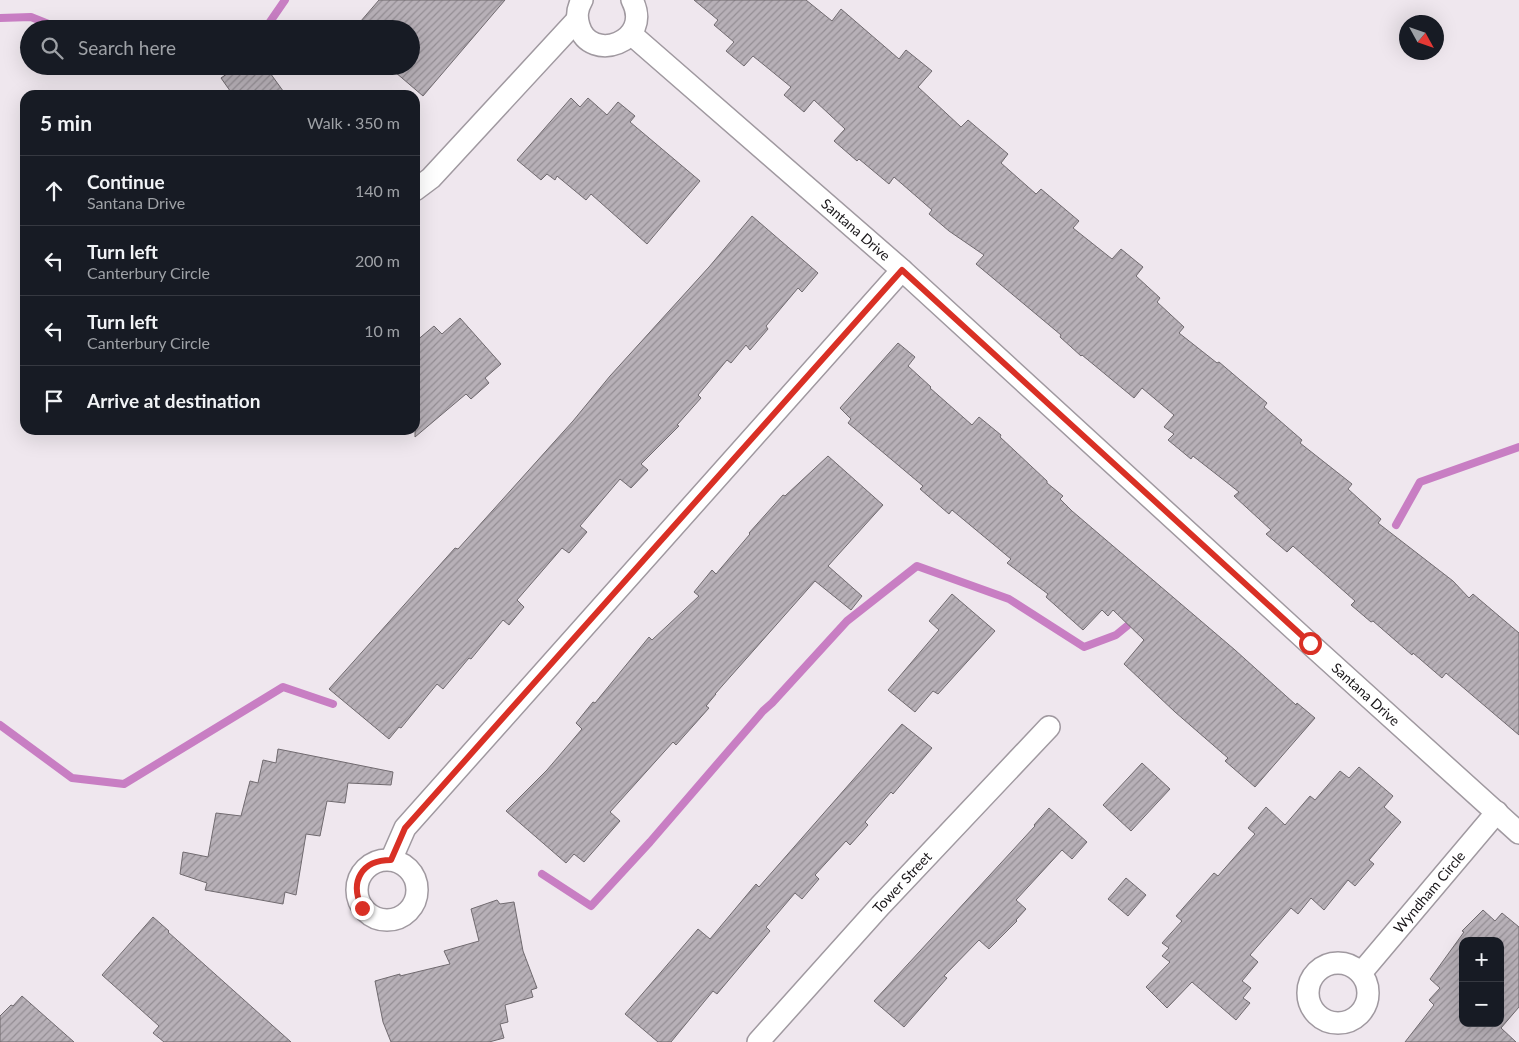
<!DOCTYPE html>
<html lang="en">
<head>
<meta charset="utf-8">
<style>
  :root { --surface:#171b24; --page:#242831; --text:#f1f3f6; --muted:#9ea1a6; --line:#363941 }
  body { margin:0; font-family:Lato,sans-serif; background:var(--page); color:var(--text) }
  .controls { position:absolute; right:15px; bottom:15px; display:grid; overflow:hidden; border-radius:10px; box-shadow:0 5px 20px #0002 }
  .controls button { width:45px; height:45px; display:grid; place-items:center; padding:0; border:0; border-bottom:1px solid var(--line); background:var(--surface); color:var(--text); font:25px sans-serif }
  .compass { position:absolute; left:1399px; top:15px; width:45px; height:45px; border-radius:50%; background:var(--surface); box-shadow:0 5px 20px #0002; rotate:130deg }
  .stop { position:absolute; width:15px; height:15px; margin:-11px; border:4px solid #d93025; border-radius:50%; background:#fff }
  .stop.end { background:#d93025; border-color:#fff; box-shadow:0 1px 5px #0008 }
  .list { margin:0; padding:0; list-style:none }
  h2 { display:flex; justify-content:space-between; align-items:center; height:65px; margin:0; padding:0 20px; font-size:21px }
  h2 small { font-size:16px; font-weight:400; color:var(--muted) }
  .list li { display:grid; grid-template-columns:32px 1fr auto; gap:15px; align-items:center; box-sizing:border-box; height:70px; padding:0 20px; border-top:1px solid var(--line) }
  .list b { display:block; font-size:19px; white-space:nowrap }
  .list p { margin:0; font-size:16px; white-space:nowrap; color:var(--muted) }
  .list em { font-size:16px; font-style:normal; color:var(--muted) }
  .icon { flex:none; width:28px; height:28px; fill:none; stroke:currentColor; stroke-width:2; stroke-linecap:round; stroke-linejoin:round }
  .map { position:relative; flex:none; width:1519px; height:1042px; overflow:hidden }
  .search { position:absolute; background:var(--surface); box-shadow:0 5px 20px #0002; left:20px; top:20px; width:400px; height:55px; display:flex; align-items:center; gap:12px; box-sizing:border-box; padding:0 18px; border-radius:28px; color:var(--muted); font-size:19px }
  .panel { position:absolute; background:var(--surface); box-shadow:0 5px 20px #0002; left:20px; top:90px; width:400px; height:345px; border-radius:15px }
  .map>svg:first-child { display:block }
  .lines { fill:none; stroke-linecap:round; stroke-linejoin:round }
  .stream { stroke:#c87ec3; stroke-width:8 }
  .building { fill:url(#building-hatch); stroke:#706a6f; fill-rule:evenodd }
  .street-casing { stroke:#a099a0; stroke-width:24 }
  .street { stroke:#fff; stroke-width:21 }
  .route { stroke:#d93025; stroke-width:6 }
  .labels { text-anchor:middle; stroke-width:4.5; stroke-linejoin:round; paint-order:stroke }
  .street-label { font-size:14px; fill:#191619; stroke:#fcf4fb }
</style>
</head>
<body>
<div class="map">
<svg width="1519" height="1042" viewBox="0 0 1519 1042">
  <defs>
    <pattern id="building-hatch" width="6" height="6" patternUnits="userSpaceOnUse" patternTransform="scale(1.25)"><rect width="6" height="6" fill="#b7b0b7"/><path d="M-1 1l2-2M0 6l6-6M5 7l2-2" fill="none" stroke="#948e94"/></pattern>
  </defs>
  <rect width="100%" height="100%" fill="#efe7ee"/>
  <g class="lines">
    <path class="stream" d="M 0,18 L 31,17 L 61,29
      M 265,29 L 285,0
      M 1396,525 L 1420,482 L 1519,447
      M 0,725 L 72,778 L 124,784 L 283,687 L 333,704
      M 542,874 L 591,906 L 650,842 L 763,711 L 772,703 L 847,621 L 917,566 L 1009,599 L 1084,647 L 1116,635 L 1127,626"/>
  </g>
  <path class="building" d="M 379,0 L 505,0 L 423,96 L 388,66 L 411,66 L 411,29 L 354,29 Z
    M 694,0 L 806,0 L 832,21 L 841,9 L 899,59 L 906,50 L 932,71 L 918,87 L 961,127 L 968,120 L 1008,154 L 1001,163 L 1036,194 L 1041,189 L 1079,221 L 1073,228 L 1112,259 L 1121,249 L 1143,267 L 1136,276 L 1160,298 L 1157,302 L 1184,327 L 1179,333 L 1217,363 L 1219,362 L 1267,403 L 1264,407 L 1302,440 L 1300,443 L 1352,484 L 1348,489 L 1381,519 L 1378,523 L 1453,581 L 1469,598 L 1473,594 L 1519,633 L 1519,735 L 1446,673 L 1442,678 L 1413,653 L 1412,655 L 1373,621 L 1371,622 L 1351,605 L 1355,601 L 1293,546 L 1287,552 L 1266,534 L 1271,530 L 1234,496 L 1239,492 L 1193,456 L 1191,459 L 1168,440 L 1174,434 L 1164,427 L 1174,415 L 1142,388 L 1134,398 L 1082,355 L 1081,356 L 1060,337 L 1061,335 L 976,264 L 984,255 L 949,231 L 929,214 L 932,210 L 894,177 L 889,184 L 859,159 L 857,161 L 834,141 L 845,129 L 814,100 L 804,112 L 784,95 L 791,87 L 753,56 L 744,66 L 726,51 L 734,42 L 714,25 L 718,20 Z
    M 238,66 L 265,66 L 286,95 L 233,95 L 221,78 Z
    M 571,98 L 580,107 L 588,98 L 607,115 L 618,102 L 635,116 L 630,122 L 700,181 L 647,244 L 591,194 L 586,200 L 557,176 L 555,180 L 547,174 L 541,180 L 517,160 Z
    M 752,216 L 818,273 L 802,292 L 798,288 L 766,326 L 768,329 L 750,350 L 746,345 L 731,363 L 727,360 L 698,395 L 701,398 L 677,425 L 679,426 L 641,464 L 648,470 L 631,488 L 620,479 L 580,526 L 587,532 L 569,553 L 562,548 L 517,600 L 524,607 L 509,625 L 503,620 L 471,659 L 469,658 L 443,689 L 437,684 L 401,728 L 399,727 L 389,739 L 329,689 L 455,548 L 458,549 L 520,480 L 573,421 L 610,376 L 709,267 Z
    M 460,318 L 501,364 L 485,378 L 489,383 L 471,399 L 466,394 L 415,437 L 415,342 L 434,326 L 442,334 Z
    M 898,343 L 915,357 L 908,366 L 931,387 L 930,388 L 972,425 L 979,417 L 1001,435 L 1000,437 L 1047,481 L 1047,483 L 1063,496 L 1060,499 L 1072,511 L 1235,650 L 1296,705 L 1297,703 L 1315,718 L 1255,787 L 1225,761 L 1228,758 L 1175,712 L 1124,664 L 1144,640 L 1113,610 L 1108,616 L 1102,610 L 1083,630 L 1046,597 L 1048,594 L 1007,563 L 1011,559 L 952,510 L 949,514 L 920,489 L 923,486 L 848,423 L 851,419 L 840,408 Z
    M 828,456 L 883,505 L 828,566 L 862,596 L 851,610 L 815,581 L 715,694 L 716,694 L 706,706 L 709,708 L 676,745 L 673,742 L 610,812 L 620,821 L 584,862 L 574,854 L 566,863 L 506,811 L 547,770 L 582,729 L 576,723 L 593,702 L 595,703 L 649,637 L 652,640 L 699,596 L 694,592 L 712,570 L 716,574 L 750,534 L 749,533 L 783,495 L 785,496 Z
    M 952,594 L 995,631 L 938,694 L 933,691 L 915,712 L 888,690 L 939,630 L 929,621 Z
    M 902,724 L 932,748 L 893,794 L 891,792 L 865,822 L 868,825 L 850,845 L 846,841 L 815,875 L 819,879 L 802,899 L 795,893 L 766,927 L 770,931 L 717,994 L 713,991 L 671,1042 L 658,1042 L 625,1014 L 698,929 L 710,939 L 756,884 L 759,887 Z
    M 278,749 L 393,772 L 391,785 L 348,783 L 345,803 L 327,801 L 320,836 L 306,834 L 296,895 L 285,892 L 283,904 L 205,890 L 207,883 L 180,874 L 183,852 L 208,857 L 216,813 L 241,816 L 250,781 L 258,783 L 263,760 L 276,763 Z
    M 1142,763 L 1170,789 L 1131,831 L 1103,805 Z
    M 1359,767 L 1393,796 L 1384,807 L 1401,822 L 1369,860 L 1374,864 L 1355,886 L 1348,880 L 1324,910 L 1311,898 L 1298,914 L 1291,908 L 1250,955 L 1258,962 L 1242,981 L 1251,988 L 1243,998 L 1250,1003 L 1236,1020 L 1192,982 L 1167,1008 L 1146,987 L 1170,962 L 1162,956 L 1169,948 L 1162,943 L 1182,921 L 1176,916 L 1214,873 L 1218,876 L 1255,834 L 1248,828 L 1266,807 L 1285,825 L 1310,796 L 1315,800 L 1340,771 L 1349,778 Z
    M 1049,808 L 1087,842 L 1072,859 L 1062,850 L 1016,900 L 1026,909 L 1016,920 L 1017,921 L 989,949 L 979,940 L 944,976 L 947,978 L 904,1027 L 874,1001 L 1035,826 L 1034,825 Z
    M 1126,878 L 1146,895 L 1128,916 L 1108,899 Z
    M 497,900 L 500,904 L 514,902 L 523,951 L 537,988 L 531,990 L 533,997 L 505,1005 L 508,1022 L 500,1024 L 504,1038 L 489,1042 L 391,1042 L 383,1022 L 375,981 L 400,974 L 400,976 L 450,964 L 444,951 L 479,941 L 471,909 Z
    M 1483,910 L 1495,921 L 1502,913 L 1519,927 L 1519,1007 L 1501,1028 L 1516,1042 L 1405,1042 L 1434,1005 L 1429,1000 L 1440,988 L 1430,979 L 1464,932 L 1462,931 ZM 1463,941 L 1500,941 L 1500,1023 L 1463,1023 Z
    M 153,917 L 169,931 L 168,932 L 291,1042 L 164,1042 L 153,1033 L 159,1026 L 102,975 Z
    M 22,996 L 74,1042 L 0,1042 L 0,1016 L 11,1005 L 13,1006 Z"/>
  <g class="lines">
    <defs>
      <g id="street">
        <path d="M 582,0 C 577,9 576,16 579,26 C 590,64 654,42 632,0"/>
        <path id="s1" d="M 631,34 L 902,270 L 1309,643 L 1519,833"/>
        <path d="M 415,190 L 431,178 L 577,20"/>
        <circle cx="387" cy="890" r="30"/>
        <path d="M 391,860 L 405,828 L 902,270"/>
        <circle cx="1338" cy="993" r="30"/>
        <path id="s2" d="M 1361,973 L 1497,812"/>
        <path id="s3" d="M 758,1042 L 880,906 L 1049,727"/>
      </g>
    </defs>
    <use href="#street" class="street-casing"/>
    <use href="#street" class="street"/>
  </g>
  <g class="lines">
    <path class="route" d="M 362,908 C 349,881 362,860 391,860 L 405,828 L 902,270 L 1310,643"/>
  </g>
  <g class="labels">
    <g class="street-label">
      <text dy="5" stroke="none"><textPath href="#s1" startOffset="298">Santana Drive</textPath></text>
      <text dy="5" stroke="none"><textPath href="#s1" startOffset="988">Santana Drive</textPath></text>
      <text dy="5" stroke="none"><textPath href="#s3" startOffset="215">Tower Street</textPath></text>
      <text dy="5" stroke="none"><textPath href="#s2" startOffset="106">Wyndham Circle</textPath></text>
    </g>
  </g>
</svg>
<div class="controls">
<button>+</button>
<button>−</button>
</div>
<svg class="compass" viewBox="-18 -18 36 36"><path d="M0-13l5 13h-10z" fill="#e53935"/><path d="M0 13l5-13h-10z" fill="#9ea1a6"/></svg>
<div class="stop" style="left:1310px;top:643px"></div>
<div class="stop end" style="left:362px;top:908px"></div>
<div class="search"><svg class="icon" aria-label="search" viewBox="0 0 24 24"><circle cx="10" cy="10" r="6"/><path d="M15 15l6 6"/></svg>Search here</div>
<section class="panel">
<h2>5 min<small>Walk · 350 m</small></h2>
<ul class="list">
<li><svg class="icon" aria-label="ahead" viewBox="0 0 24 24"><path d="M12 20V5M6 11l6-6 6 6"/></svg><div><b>Continue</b><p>Santana Drive</p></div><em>140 m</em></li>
<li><svg class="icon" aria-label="left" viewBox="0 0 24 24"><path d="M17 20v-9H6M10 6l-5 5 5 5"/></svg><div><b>Turn left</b><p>Canterbury Circle</p></div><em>200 m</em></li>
<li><svg class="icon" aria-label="left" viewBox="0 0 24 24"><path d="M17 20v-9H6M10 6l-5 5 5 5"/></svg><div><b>Turn left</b><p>Canterbury Circle</p></div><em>10 m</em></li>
<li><svg class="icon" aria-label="arrive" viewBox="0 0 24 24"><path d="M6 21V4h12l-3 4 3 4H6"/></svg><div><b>Arrive at destination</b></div></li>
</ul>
</section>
</div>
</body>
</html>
